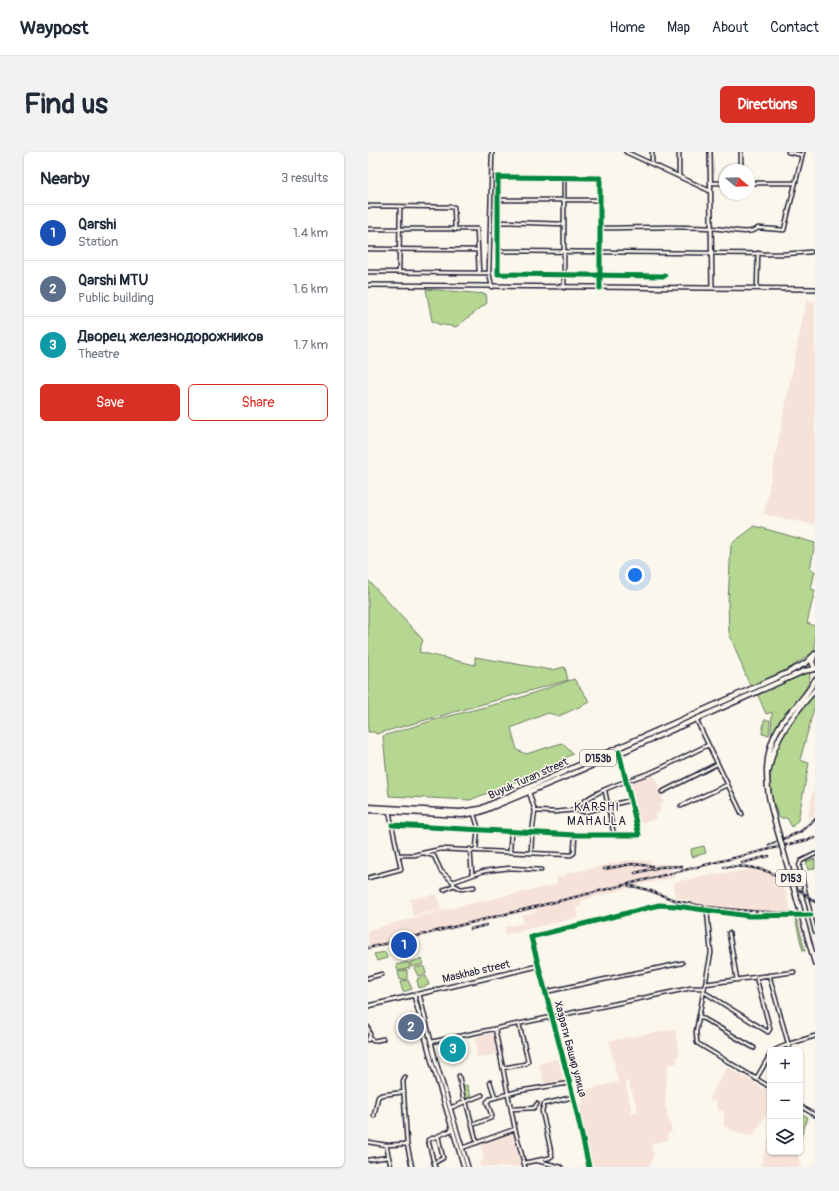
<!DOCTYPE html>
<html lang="en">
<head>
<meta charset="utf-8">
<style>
  :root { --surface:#fff; --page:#f2f2f3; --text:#1f2937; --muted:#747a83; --line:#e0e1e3; --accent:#d93025 }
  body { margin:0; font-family:Pangolin,sans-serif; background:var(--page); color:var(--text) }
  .controls { position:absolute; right:12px; bottom:12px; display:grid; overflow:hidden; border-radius:6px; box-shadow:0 1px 3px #0004 }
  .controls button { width:36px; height:36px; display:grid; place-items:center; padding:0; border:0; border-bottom:1px solid var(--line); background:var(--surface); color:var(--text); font:20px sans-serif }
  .compass { position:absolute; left:351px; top:12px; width:36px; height:36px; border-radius:50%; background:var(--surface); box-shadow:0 1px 3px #0004; rotate:109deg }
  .you { position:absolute; left:267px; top:423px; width:14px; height:14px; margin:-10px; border:3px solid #fff; border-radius:50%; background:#1a73e8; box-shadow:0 0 0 6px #1a73e833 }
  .badge { display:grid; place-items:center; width:26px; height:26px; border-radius:50%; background:var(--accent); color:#fff; font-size:13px; font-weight:700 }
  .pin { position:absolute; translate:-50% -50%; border:2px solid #fff; box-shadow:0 1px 4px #0006 }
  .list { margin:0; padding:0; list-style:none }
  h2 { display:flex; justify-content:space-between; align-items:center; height:52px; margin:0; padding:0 16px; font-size:17px }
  h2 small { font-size:13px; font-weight:400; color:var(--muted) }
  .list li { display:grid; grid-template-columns:26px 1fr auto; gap:12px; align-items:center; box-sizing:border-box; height:56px; padding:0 16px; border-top:1px solid var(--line) }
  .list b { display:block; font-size:15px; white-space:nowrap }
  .list p { margin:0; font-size:13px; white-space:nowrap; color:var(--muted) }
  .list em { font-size:13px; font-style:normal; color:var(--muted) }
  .actions { display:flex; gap:8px; padding:12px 16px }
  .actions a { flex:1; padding:9px 0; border:1px solid var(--accent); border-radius:6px; text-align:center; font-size:14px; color:var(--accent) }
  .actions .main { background:var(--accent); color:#fff }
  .icon { flex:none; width:22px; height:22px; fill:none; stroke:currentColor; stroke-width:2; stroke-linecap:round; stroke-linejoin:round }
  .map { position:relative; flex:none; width:447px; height:1015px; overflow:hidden; border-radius:6px }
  header { display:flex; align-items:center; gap:24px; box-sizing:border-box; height:56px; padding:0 20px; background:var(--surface); border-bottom:1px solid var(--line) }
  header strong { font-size:19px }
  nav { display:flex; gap:22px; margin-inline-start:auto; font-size:14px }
  .intro { display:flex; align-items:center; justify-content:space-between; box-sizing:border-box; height:96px; padding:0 24px }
  h1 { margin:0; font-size:28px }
  .button { padding:10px 18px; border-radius:6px; background:var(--accent); color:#fff; font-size:14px; font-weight:700 }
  main { display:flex; gap:24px; padding:0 24px }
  aside { flex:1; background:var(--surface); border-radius:6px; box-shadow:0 1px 3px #0004 }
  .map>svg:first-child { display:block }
  .built { fill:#f6e2d8; fill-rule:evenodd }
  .green { fill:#b6d791; stroke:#6c7c66 }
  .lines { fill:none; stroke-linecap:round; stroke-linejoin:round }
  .street-casing { stroke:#22223b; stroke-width:5.5 }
  .secondary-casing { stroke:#22223b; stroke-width:6 }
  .primary-casing { stroke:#22223b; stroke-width:7 }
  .street { stroke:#fbf7ec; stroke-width:2.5 }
  .secondary { stroke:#fbf7ec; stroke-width:3 }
  .primary { stroke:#fbf7ec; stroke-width:4 }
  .rail-casing { stroke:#22223b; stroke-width:2.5 }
  .rail { stroke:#fbf7ec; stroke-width:1; stroke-dasharray:3; stroke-linecap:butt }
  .primary-bridge-casing { stroke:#22223b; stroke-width:7; stroke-linecap:butt }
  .primary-bridge { stroke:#fbf7ec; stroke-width:4 }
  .cycleway-casing { stroke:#fbf7ec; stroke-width:8 }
  .cycleway { stroke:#00873e; stroke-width:5 }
  .labels { text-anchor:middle; stroke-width:3; stroke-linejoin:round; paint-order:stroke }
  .shield { fill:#fbf7ec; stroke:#636270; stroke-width:1 }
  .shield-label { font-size:10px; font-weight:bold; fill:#22223b }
  .street-label { font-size:11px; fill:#22223b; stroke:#fbf7ec }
  .neighbourhood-label { font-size:12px; letter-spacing:1px; fill:#22223b; stroke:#fbf7ec }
</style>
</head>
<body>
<header>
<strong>Waypost</strong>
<nav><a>Home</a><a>Map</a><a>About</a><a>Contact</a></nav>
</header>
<div class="intro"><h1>Find us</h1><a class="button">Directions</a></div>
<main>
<aside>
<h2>Nearby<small>3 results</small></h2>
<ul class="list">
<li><span class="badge" style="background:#1a4fb4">1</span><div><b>Qarshi</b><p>Station</p></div><em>1.4 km</em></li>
<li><span class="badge" style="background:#5c6f8a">2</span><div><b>Qarshi MTU</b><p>Public building</p></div><em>1.6 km</em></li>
<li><span class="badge" style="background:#0f9aa8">3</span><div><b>Дворец железнодорожников</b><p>Theatre</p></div><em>1.7 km</em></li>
</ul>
<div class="actions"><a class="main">Save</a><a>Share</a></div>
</aside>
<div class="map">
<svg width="447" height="1015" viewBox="0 0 447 1015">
  <rect width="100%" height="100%" fill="#fbf7ec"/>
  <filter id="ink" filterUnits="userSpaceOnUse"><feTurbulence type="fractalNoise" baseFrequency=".025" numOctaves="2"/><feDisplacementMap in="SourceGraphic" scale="8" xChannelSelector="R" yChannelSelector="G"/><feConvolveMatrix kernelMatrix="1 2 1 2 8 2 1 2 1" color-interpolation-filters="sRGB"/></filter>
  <g filter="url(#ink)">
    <path class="built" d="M 438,149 L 447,149 L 447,373 L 396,362 Z
      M 284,620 L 294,641 L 292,642 L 296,651 L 291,653 L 293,658 L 287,663 L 288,667 L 273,671 L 262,628 Z
      M 447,629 L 447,664 L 442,665 L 440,664 Z
      M 259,708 L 282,709 L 283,712 L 302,712 L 306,726 L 275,732 L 213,749 L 213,754 L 208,756 L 210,765 L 200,768 L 137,782 L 137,775 L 156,771 L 154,763 L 168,760 L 168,757 L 0,798 L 0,778 L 92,754 L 178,735 L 189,731 L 188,726 L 197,724 L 197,722 Z
      M 387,717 L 399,718 L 415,730 L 424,762 L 379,760 L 322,752 L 322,749 L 307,745 L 305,731 L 307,730 L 335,724 Z
      M 69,742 L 73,758 L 45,764 L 42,747 Z
      M 307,877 L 311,904 L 309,904 L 309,911 L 300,912 L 297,953 L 304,980 L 299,982 L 300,988 L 283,992 L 286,1003 L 281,1015 L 225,1015 L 211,952 L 215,951 L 213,939 L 250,930 L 241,889 ZM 257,928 L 261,931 L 270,959 L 264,961 Z
      M 125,881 L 130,902 L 109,905 L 108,885 Z
      M 190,906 L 196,930 L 177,934 L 171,912 Z
      M 359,915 L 402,940 L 402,956 L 385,984 L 372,982 L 356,974 L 356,959 L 351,959 L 347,948 L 342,949 L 341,946 Z
      M 145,980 L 154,1015 L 113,1015 L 111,1010 L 116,1008 L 112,991 Z
      M 402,984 L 402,1000 L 429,1000 L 433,1015 L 399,1015 L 392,1013 Z"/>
    <path class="green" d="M 58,137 L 118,142 L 119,151 L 88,175 L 70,172 L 64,169 Z
      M 387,374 L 447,391 L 442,418 L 447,419 L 443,437 L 447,438 L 439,471 L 447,474 L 447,499 L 419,518 L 382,534 L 361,481 L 360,450 L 363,392 Z
      M 0,428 L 55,488 L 51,500 L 107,513 L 107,505 L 183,518 L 197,515 L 200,528 L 8,582 L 6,580 L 0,580 Z
      M 440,520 L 442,521 C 443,538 421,555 412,570 C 410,574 408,579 406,584 L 403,585 L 404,560 L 398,562 L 389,541 Z
      M 206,527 L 222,550 L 191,564 L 180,561 L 143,576 L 149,598 L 158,602 L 194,591 L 205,602 L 163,624 L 102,648 L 21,644 L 15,584 L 70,567 L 148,547 Z
      M 445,544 L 447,547 L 447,553 L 432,608 L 441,611 L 430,668 L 424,675 L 419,666 L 411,666 C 408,657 404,648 403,639 C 397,601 422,571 445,544 Z
      M 396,568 L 402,568 L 401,583 L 394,582 Z
      M 336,694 L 338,701 L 324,705 L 323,697 Z
      M 447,707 L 447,716 L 440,718 L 438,710 Z
      M 427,767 L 429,768 L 437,799 L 435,799 Z
      M 17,800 L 19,806 L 9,809 L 6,802 Z
      M 54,807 L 56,812 L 43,815 L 42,810 Z
      M 40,810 L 42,816 L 30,819 L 28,813 Z
      M 56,814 L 58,822 L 50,824 L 46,816 Z
      M 39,818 L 39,827 L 32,828 L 30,820 Z
      M 58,824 L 61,833 L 51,836 L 49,829 L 50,826 Z
      M 40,828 L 44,837 L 35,840 L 32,830 Z
      M 99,933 L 103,945 L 96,947 L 93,935 Z
      M 432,961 L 440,965 L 433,985 L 432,984 Z"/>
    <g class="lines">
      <defs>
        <path id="street" d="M 258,0 L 342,39
          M 373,0 L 373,18
          M 420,0 L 434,3
          M 284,12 L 284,0
          M 311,24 L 311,0
          M 343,31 L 357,31
          M 381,31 L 427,31
          M 131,48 L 232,48
          M 0,54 L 86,55 L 87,78
          M 131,70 L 196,72
          M 232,76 C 272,76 314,73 354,77 C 364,78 382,83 390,76 L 416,78 L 435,0
          M 0,77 L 109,77 L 111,121 L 121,121
          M 0,97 L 110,98
          M 130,99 L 416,102 L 443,100
          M 0,120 L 111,121
          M 31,120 L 32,55
          M 124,135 L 121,121 L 124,0
          M 232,135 C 232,99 232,63 232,26 L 130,25 L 130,122 L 131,122 L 297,124
          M 196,136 L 196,25
          M 389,136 L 390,101
          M 328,567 L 374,662
          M 237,639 L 246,683
          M 161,640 L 167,659 L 164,681 L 163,701
          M 294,640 L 349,612
          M 313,654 L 359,633
          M 207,658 C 221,639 263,628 284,620 C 303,612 321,602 340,593
          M 167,659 L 187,660 L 207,658 L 217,660 L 263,648
          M 106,662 L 110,675 L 108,697
          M 24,673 L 207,683 L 271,683 L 251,600
          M 102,697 L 104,722
          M 142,699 L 143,680
          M 56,701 L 66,704 L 73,719 L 85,730
          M 447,702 L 433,709 L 431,714 L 447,780
          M 32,703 L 46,703 L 73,697 L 203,703 L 206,701 L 207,683
          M 0,726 L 33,717 L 21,659
          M 86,733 L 93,737 L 106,735
          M 76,738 L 86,733 L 85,730 L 116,719 L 142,716 L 173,718
          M 339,759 L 343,801 L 328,880 L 329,891 L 402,935
          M 361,781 L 369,828
          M 170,814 L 163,785 L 291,753 L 308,754 L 381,764 L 443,763
          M 401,823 L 422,898
          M 0,826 L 14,822
          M 337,832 L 426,820
          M 177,840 L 314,811
          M 336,840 L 400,880 L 402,877 L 388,825
          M 331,864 L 386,896
          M 0,875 L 2,883 L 0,888
          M 127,877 L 147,977 L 157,1015
          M 2,886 L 5,889 L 15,887
          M 63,890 L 323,836 L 336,836
          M 407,898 L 421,892 L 447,884
          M 135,916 L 157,912 L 160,909 L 151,872
          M 91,924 L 96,950
          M 37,925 L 35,929 L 39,992 L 44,1015
          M 388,927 L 402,903
          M 122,930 L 127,945
          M 98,950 L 109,991
          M 432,954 L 447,963
          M 82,956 L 114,943
          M 143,957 L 166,956 L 169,952
          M 6,964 L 10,945 L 13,943 L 36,940
          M 107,972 L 123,966 L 124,964 L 119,950 L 122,947 L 151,939 L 202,931
          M 0,990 L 18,993 L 39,992
          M 18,993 L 23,1015
          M 94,996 L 147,977
          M 0,1008 L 20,1005
          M 170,1009 L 193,1015
          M 66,1011 L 75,1006 L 70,984
          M 156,1011 L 181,1006 L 184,1004 L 174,959 L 176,952 L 205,945
          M 67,1015 L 60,988 L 84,978"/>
        <path id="secondary" d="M 342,0 L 344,136
          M 0,133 L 447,137
          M 51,842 L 68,910 L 100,1015
          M 46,843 L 65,914 L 96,1015
          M 0,854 L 170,814 L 205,944 L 221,1015"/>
        <path id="primary" d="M 446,504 L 444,510 L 447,517
          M 401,618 C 406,585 426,562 447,538
          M 0,655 L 92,660 L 112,657 L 419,521 L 438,511 L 447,502
          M 0,658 L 94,663 L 112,660 L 216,617 L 436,519 L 447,517
          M 406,666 C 396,631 394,595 418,565 C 428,554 440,542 447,528
          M 440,786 L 447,811"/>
      </defs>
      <use href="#street" class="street-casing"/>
      <use href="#secondary" class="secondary-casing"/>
      <use href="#primary" class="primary-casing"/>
      <use href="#street" class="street"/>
      <use href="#secondary" class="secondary"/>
      <use href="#primary" class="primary"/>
      <defs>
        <path id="rail" d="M 401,693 L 432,680 L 447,667
          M 374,711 L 401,704
          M 356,715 C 398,711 415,725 447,750
          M 236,717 L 264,712 L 284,714
          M 267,721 L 292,715 L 314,714
          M 261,734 C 281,735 296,746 314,750 C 349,758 386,760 422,761
          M 103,777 L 118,773
          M 0,796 L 447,686"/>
      </defs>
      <use href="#rail" class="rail-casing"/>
      <use href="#rail" class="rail"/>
      <defs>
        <path id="primary-bridge" d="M 406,666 L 440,786"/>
      </defs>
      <use href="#primary-bridge" class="primary-bridge-casing"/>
      <use href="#primary-bridge" class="primary-bridge"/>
      <defs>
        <path id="cycleway" d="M 232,136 C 232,99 232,63 232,26 L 130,25 L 130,122 L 131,122 L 297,124
          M 24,673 L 207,683 L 271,683 L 251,600
          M 221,1015 L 205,944 L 163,785 L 291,753 L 308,754 L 381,764 L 443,763"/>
      </defs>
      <use href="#cycleway" class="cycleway-casing"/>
      <use href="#cycleway" class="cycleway"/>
    </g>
  </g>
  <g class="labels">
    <g class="shield">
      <rect x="212" y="598" width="36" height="16" rx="3"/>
      <rect x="408" y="718" width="30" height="16" rx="3"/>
    </g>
    <g class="shield-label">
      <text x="230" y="610">D153b</text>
      <text x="423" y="730">D153</text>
    </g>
    <g class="street-label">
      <text transform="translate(160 626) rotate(-24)" y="4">Buyuk Turan street</text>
      <text transform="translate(108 819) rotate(-13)" y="4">Maskhab street</text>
      <text transform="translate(203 897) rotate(75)" y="4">Хазрати Башир улица</text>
    </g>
    <g class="neighbourhood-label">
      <text x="229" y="659">KARSHI<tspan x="229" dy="14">MAHALLA</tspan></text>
    </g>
  </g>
</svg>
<div class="controls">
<button>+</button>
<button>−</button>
<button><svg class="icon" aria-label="layers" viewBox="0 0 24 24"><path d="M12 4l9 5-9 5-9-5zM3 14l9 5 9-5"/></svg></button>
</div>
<svg class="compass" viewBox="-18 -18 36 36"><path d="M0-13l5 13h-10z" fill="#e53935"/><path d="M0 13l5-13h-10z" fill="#747a83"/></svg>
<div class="you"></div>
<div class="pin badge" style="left:36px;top:793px;background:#1a4fb4">1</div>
<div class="pin badge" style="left:43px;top:875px;background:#5c6f8a">2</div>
<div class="pin badge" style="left:85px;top:897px;background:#0f9aa8">3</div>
</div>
</main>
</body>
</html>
